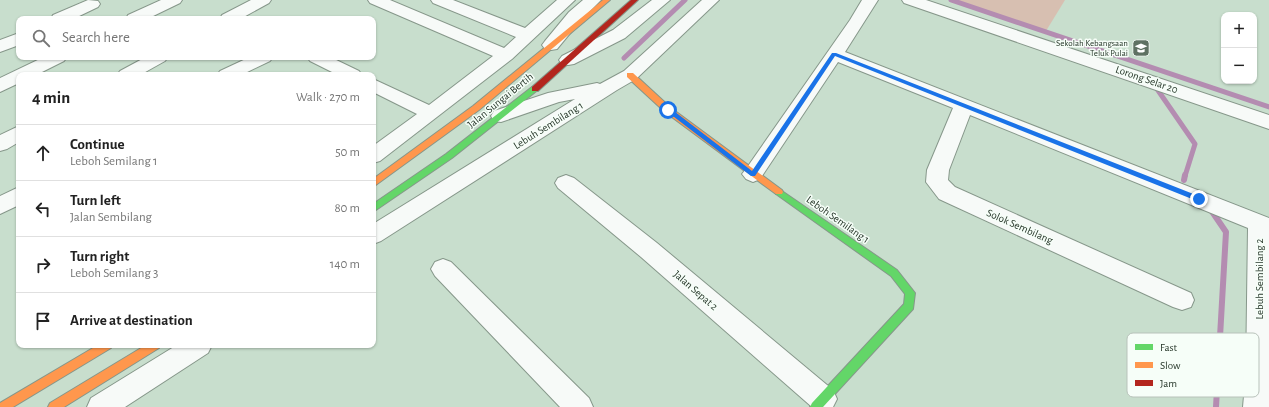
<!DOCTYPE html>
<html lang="en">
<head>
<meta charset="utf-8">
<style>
  :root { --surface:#fff; --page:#f2f2f2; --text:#222; --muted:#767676; --line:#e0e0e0 }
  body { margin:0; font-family:"Alegreya Sans",sans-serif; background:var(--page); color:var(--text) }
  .controls { position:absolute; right:12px; top:12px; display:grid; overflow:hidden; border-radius:8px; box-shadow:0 1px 3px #0004 }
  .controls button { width:36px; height:36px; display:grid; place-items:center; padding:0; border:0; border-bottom:1px solid var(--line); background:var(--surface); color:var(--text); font:20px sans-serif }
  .stop { position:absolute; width:12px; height:12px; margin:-9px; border:3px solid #1a73e8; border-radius:50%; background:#fff }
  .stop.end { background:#1a73e8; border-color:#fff; box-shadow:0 1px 4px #0008 }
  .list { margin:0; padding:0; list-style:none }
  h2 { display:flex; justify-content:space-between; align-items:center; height:52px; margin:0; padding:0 16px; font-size:17px }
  h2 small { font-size:13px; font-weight:400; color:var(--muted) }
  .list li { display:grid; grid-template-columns:26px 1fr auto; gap:12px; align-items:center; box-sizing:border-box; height:56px; padding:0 16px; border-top:1px solid var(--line) }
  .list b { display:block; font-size:15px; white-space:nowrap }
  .list p { margin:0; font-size:13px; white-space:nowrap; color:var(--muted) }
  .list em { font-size:13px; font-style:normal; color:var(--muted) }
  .icon { flex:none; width:22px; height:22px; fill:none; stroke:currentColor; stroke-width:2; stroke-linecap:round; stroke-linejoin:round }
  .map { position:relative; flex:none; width:1269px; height:407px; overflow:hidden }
  .search { position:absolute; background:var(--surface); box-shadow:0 1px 3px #0004; left:16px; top:16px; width:360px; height:44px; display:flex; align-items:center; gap:10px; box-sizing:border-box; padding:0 14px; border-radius:8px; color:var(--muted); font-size:15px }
  .panel { position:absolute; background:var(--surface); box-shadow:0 1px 3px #0004; left:16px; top:72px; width:360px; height:276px; border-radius:8px }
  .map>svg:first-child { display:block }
  .green { fill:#d7bfb1 }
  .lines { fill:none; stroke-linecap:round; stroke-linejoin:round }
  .stream-far1 { stroke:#b48cb1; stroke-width:5 }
  .stream { stroke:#b48cb1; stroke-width:6 }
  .street-casing { stroke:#86978a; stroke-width:2 }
  .fast-casing { stroke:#86978a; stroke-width:2 }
  .slow-casing { stroke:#86978a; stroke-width:2 }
  .jam-casing { stroke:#86978a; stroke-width:2 }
  .street { fill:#f7faf8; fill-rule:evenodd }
  .fast { fill:#63d668; fill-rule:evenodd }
  .slow { fill:#ff974d; fill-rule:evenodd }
  .jam { fill:#b3261e; fill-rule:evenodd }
  .route { fill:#1a73e8 }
  .labels { text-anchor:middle; stroke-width:3; stroke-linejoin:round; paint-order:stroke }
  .far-poi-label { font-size:9px; fill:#27372a; stroke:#f6fef8; text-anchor:end }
  .street-label { font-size:11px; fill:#27372a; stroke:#f6fef8 }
  .key { fill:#f6fef8; stroke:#b8c2ba; stroke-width:1 }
  .key-label { font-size:11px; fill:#27372a }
</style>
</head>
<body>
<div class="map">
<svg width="1269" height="407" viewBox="0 0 1269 407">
  <rect width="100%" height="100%" fill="#c8decd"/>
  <path class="green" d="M 953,0 L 1065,0 L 1046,31 Z"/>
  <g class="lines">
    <path class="stream-far1" d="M 951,0 L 1269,107
      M 624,58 L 685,0
      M 1155,86 L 1195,144 L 1185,176"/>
    <path class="stream" d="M 1184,180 L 1185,175
      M 1211,210 L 1226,232 L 1216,407"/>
    <defs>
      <path id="street" d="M 88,0 L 98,1 L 100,4 L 98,7 L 73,19 L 51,19 L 53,15 Z
        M 161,0 L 182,0 L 180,3 L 147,19 L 126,19 L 128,15 Z
        M 251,0 L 271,0 L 269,3 L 240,19 L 220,19 L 222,15 Z
        M 368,0 L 390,0 L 504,48 L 516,37 L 433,3 L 431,0 L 453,0 L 525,28 L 557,0 L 575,0 L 512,59 L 380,161 L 373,163 L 373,146 L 417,114 L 373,92 L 373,79 L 429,105 L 493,56 L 370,3 Z
        M 583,0 L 601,0 L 581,20 L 557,49 L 551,50 L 545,49 L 542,45 L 545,41 L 569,12 Z
        M 652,0 L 670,0 L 625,38 L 574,64 L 568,65 L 562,64 L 559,60 L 562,56 L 613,30 Z
        M 702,0 L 719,0 L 636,79 L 617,90 L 381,241 L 373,244 L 373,224 L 575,99 L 559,102 L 501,122 L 494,121 L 491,116 L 494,111 L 548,93 L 597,83 L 600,84 L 624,71 Z
        M 862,0 L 878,0 L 845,52 L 1269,218 L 1269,407 L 1243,407 L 1246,373 L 1248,228 L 970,115 L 949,170 L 948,180 L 955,187 L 1191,293 L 1194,300 L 1191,307 L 1182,310 L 1173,307 L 939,199 L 926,182 L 927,170 L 953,108 L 838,62 L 760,179 L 753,182 L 746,179 L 742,174 L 746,169 L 850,20 Z
        M 902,0 L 926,0 L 1269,115 L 1269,129 L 904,3 Z
        M 19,33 L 19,45 L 0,52 L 0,40 Z
        M 44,57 L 67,57 L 64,61 L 36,75 L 19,75 L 19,83 L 0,92 L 0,78 Z
        M 146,57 L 168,57 L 165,61 L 140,75 L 117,75 L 120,71 Z
        M 250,57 L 273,57 L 270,61 L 241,75 L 217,75 L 220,71 Z
        M 307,57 L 330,57 L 359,71 L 362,75 L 338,75 L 310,61 Z
        M 19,126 L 19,142 L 7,149 L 0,151 L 0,135 Z
        M 566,175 L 574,178 L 657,243 L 833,390 L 837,399 L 833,407 L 812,407 L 641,257 L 558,188 L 555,183 L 558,178 Z
        M 19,187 L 19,205 L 0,214 L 0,196 Z
        M 443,259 L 451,262 L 589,398 L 593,407 L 560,407 L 435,276 L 431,269 L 435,262 Z
        M 177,345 L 212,345 L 208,353 L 125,407 L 87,407 L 91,398 Z"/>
      <path id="fast" d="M 532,87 L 538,87 L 539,89 L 452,158 L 373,212 L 373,204 L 446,154 Z
        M 779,189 L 897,270 L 915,293 L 913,309 L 823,407 L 810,407 L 812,403 L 904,304 L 905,294 L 891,276 L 776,194 L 775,192 L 776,190 Z"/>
      <path id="slow" d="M 603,0 L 610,0 L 479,110 L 373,187 L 373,179 L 473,106 Z
        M 627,73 L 633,73 L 671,108 L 782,190 L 783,192 L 782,194 L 776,194 L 665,112 L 627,77 Z
        M 98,345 L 112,345 L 111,348 L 13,407 L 0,407 L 0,403 Z
        M 146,345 L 160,345 L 159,348 L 64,407 L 48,407 L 50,403 Z"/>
      <path id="jam" d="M 631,0 L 638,0 L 538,91 L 532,91 L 532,87 Z"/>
    </defs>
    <use href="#street" class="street-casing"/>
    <use href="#fast" class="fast-casing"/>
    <use href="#slow" class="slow-casing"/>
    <use href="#jam" class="jam-casing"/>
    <use href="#street" class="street"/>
    <use href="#fast" class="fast"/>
    <use href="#slow" class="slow"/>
    <use href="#jam" class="jam"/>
  </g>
  <path class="route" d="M 832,53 L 836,53 L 1201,197 L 1202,199 L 1199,201 L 1197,201 L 835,56 L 755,176 L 751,176 L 665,110 L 670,108 L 752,171 Z"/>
  <defs>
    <symbol id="school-square" viewBox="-11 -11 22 22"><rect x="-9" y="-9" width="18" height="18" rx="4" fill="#5f7163" stroke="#f6fef8"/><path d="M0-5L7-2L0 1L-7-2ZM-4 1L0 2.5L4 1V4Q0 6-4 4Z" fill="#fff"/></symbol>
  </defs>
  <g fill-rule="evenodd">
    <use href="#school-square" x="1131" y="38" width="20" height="20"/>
  </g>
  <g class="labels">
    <g class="far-poi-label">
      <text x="1128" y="46">Sekolah Kebangsaan<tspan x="1128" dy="10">Teluk Pulai</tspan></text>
    </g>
    <g class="street-label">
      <text transform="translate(1147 79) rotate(19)" y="4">Lorong Selar 20</text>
      <text transform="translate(500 100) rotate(-39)" y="4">Jalan Sungai Bertih</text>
      <text transform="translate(548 125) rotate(-32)" y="4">Lebuh Sembilang 1</text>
      <text transform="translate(838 219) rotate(35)" y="4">Leboh Semilang 1</text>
      <text transform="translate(1020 226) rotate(24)" y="4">Solok Sembilang</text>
      <text transform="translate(1259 279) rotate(-90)" y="4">Lebuh Sembilang 2</text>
      <text transform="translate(696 290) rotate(41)" y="4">Jalan Sepat 2</text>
    </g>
  </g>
  <rect x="1127" y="333" width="132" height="64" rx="6" class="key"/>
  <rect x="1135" y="344" width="18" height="6" fill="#63d668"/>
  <rect x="1135" y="362" width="18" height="6" fill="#ff974d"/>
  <rect x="1135" y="380" width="18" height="6" fill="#b3261e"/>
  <g class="key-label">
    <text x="1160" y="351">Fast</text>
    <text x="1160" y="369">Slow</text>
    <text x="1160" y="387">Jam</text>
  </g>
</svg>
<div class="controls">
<button>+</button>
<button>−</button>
</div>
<div class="stop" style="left:668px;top:110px"></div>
<div class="stop end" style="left:1199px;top:199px"></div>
<div class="search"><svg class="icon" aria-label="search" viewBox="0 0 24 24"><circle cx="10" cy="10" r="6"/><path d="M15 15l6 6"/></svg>Search here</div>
<section class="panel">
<h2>4 min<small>Walk · 270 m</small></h2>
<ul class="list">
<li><svg class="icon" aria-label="ahead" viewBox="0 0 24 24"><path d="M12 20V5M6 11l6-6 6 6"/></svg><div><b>Continue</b><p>Leboh Semilang 1</p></div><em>50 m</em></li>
<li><svg class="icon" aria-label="left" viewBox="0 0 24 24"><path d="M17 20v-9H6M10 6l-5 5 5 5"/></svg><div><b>Turn left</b><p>Jalan Sembilang</p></div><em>80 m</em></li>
<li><svg class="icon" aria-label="right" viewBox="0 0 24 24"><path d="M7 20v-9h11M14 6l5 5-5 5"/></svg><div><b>Turn right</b><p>Leboh Semilang 3</p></div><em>140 m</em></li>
<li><svg class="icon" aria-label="arrive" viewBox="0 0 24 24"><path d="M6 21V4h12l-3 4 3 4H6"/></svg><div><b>Arrive at destination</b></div></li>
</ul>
</section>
</div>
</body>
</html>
